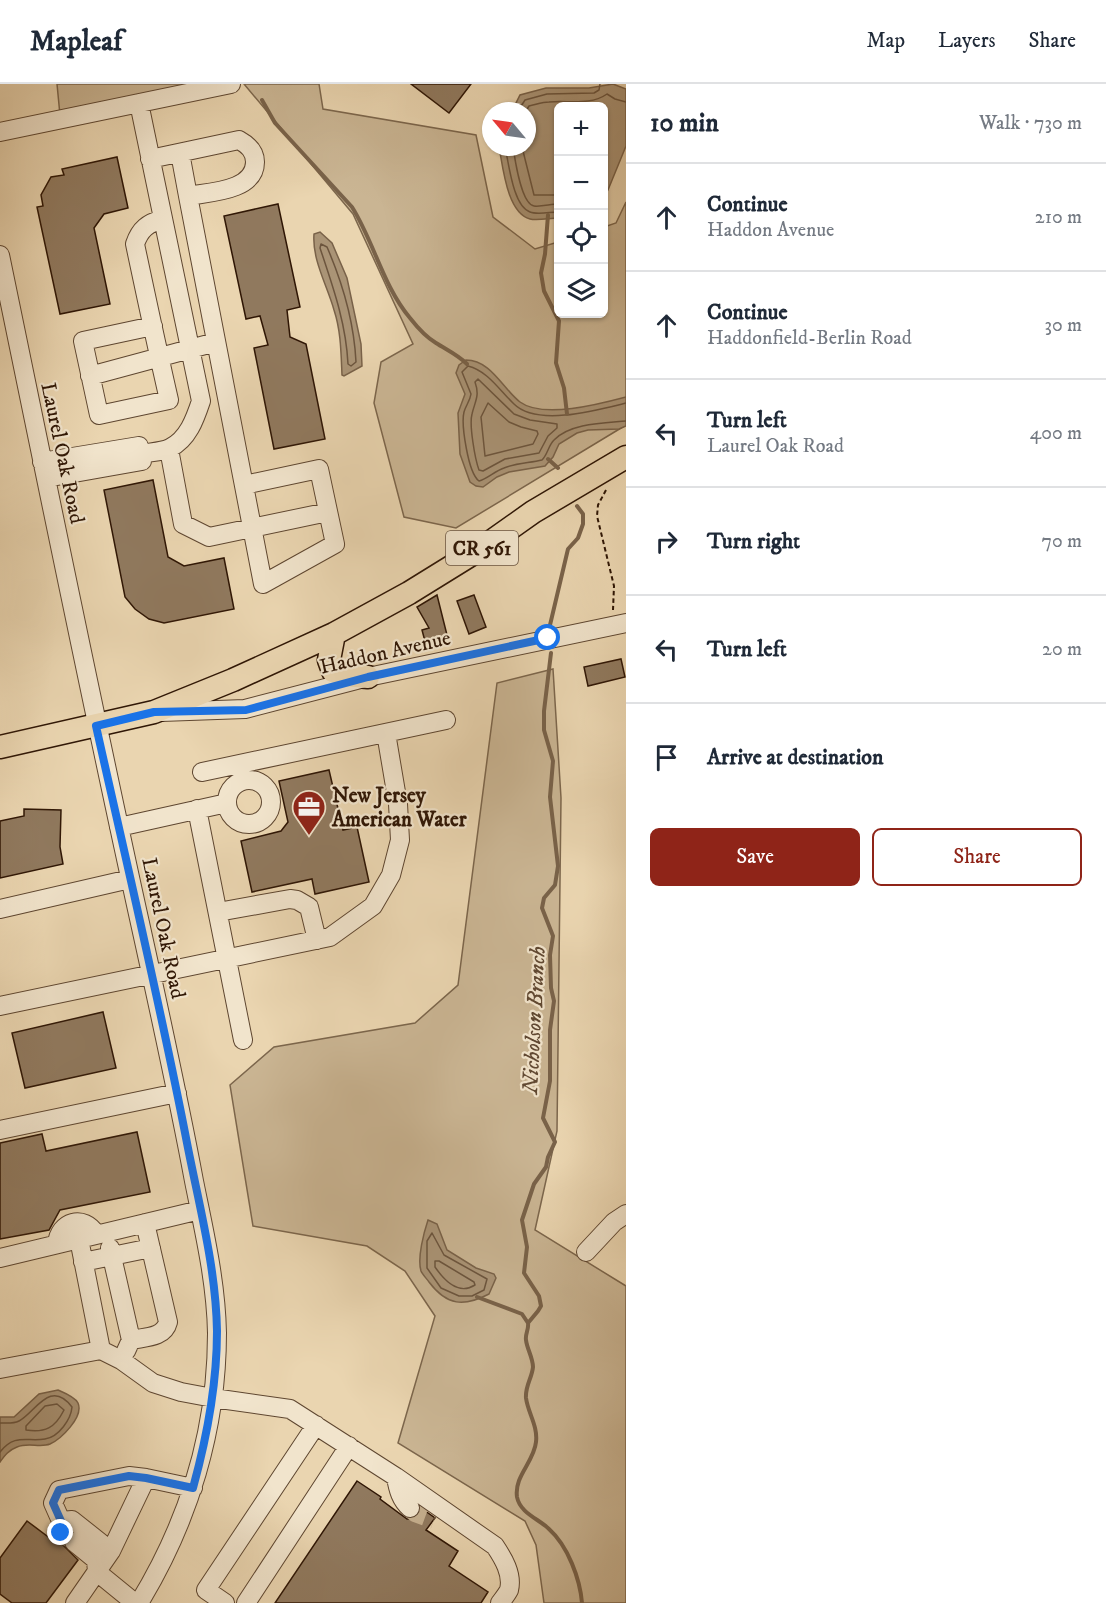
<!DOCTYPE html>
<html lang="en">
<head>
<meta charset="utf-8">
<style>
  :root { --surface:#fff; --page:#f6f6f7; --text:#1f2937; --muted:#747a83; --line:#e0e1e3; --accent:#8f2418 }
  body { margin:0; font-family:"IM FELL DW Pica",serif; background:var(--page); color:var(--text) }
  .controls { position:absolute; right:18px; top:18px; display:grid; overflow:hidden; border-radius:9px; box-shadow:0 2px 4px #0004 }
  .controls button { width:54px; height:54px; display:grid; place-items:center; padding:0; border:0; border-bottom:2px solid var(--line); background:var(--surface); color:var(--text); font:30px sans-serif }
  .compass { position:absolute; left:482px; top:18px; width:54px; height:54px; border-radius:50%; background:var(--surface); box-shadow:0 2px 4px #0004; rotate:299deg }
  .stop { position:absolute; width:18px; height:18px; margin:-14px; border:4px solid #1a73e8; border-radius:50%; background:#fff }
  .stop.end { background:#1a73e8; border-color:#fff; box-shadow:0 2px 6px #0008 }
  .list { margin:0; padding:0; list-style:none }
  h2 { display:flex; justify-content:space-between; align-items:center; height:78px; margin:0; padding:0 24px; font-size:26px }
  h2 small { font-size:20px; font-weight:400; color:var(--muted) }
  .list li { display:grid; grid-template-columns:39px 1fr auto; gap:18px; align-items:center; box-sizing:border-box; height:108px; padding:0 24px; border-top:2px solid var(--line) }
  .list b { display:block; font-size:22px; white-space:nowrap }
  .list p { margin:0; font-size:20px; white-space:nowrap; color:var(--muted) }
  .list em { font-size:20px; font-style:normal; color:var(--muted) }
  .actions { display:flex; gap:12px; padding:18px 24px }
  .actions a { flex:1; padding:14px 0; border:2px solid var(--accent); border-radius:9px; text-align:center; font-size:21px; color:var(--accent) }
  .actions .main { background:var(--accent); color:#fff }
  .icon { flex:none; width:33px; height:33px; fill:none; stroke:currentColor; stroke-width:2; stroke-linecap:round; stroke-linejoin:round }
  .map { position:relative; flex:none; width:626px; height:1519px; overflow:hidden }
  header { display:flex; align-items:center; gap:36px; box-sizing:border-box; height:84px; padding:0 30px; background:var(--surface); border-bottom:2px solid var(--line) }
  header strong { font-size:28px }
  nav { display:flex; gap:33px; margin-inline-start:auto; font-size:21px }
  main { display:flex }
  aside { flex:1; background:var(--surface) }
  .map>svg:first-child { display:block }
  .green { fill:#cab593; stroke:#7c664c; stroke-width:1.5 }
  .water { fill:#aa9476; stroke:#796249; stroke-width:1.5 }
  .lines { fill:none; stroke-linecap:round; stroke-linejoin:round }
  .shore { stroke:#6c553e; stroke-width:1.5 }
  .stream { stroke:#796249; stroke-width:4 }
  .building { fill:#90795e; stroke:#2f1605; stroke-width:1.5 }
  .minor-tunnel { stroke:#c5af8e; stroke-width:18; stroke-dasharray:18 9; stroke-linecap:butt }
  .minor-casing { stroke:#5e4630; stroke-width:20 }
  .major-casing { stroke:#2f1605; stroke-width:25 }
  .path { stroke:#2f1605; stroke-width:2; stroke-dasharray:4.5 3; stroke-linecap:butt }
  .minor { stroke:#f1e4cc; stroke-width:18 }
  .major { stroke:#ead5b0; stroke-width:22 }
  .route { stroke:#1a73e8; stroke-width:8 }
  .labels { text-anchor:middle; stroke-width:4.5; stroke-linejoin:round; paint-order:stroke }
  .shield { fill:#f1e4cc; stroke:#695441; stroke-width:1.5 }
  .shield-label { font-size:20px; font-weight:bold; fill:#2f1605 }
  .street-label { font-size:21px; fill:#2f1605; stroke:#f1e4cc }
  .poi-label { font-size:21px; font-weight:bold; fill:#2f1605; stroke:#f1e4cc; text-anchor:start }
  .water-label { font-size:22px; font-style:italic; fill:#604832; stroke:#f1e4cc }
</style>
</head>
<body>
<header>
<strong>Mapleaf</strong>
<nav><a>Map</a><a>Layers</a><a>Share</a></nav>
</header>
<main>
<div class="map">
<svg width="626" height="1519" viewBox="0 0 626 1519">
  <rect width="100%" height="100%" fill="#ead5b0"/>
  <filter id="stains"><feTurbulence type="fractalNoise" baseFrequency=".00333" numOctaves="4"/><feColorMatrix values="0 0 0 0 .2 0 0 0 0 .09 0 0 0 0 .02 0 0 0 .5 -.17"/></filter>
  <radialGradient id="worn" r=".72"><stop offset=".6" stop-color="#630" stop-opacity="0"/><stop offset="1" stop-color="#630" stop-opacity=".3"/></radialGradient>
  <path class="green" d="M 57,0 L 220,0 L 60,31 Z
    M 244,0 L 319,0 L 323,25 L 476,51 L 493,133 L 535,165 L 558,158 L 558,230 L 604,230 L 604,143 L 616,139 L 626,118 L 626,341 L 456,444 L 404,433 L 374,319 L 381,278 L 413,260 L 353,130 Z
    M 553,585 L 561,714 L 557,1047 L 535,1146 L 626,1202 L 626,1519 L 544,1519 L 536,1461 L 525,1437 L 398,1359 L 435,1232 L 405,1187 L 367,1162 L 253,1142 L 230,1001 L 274,963 L 415,939 L 458,901 L 497,599 Z"/>
  <path class="water" d="M 613,0 L 626,5 L 626,62 L 608,106 L 604,112 L 604,22 L 558,22 L 558,134 C 550,134 537,137 530,135 C 507,129 503,83 499,63 L 527,63 L 527,27 L 512,27 L 520,11 L 546,4 L 589,4 Z
    M 320,148 L 332,159 L 347,194 L 361,260 L 362,282 L 344,292 L 342,291 C 341,269 341,247 334,226 C 327,201 312,176 314,150 Z
    M 466,276 C 491,276 503,305 520,318 C 543,335 600,320 626,313 L 626,342 L 619,345 L 588,346 L 577,349 L 559,360 L 553,373 L 545,382 L 509,388 L 497,393 L 483,403 L 476,402 L 470,398 L 460,370 L 458,329 L 465,310 L 456,289 L 459,281 Z
    M 428,1136 L 437,1140 L 447,1166 L 476,1184 L 494,1190 L 496,1194 L 489,1210 C 464,1223 447,1222 429,1198 C 427,1195 422,1190 421,1187 C 417,1174 424,1148 428,1136 Z
    M 58,1306 C 65,1309 75,1313 78,1319 C 84,1333 61,1355 50,1360 C 40,1364 28,1358 17,1363 C 9,1366 5,1371 0,1378 L 0,1333 L 14,1333 L 39,1310 Z"/>
  <g class="lines">
    <path class="shore" d="M 518,27 L 525,16 L 547,10 L 594,9 L 599,6 L 600,0
      M 526,27 L 529,22 C 535,21 542,18 549,18 C 568,16 590,22 607,10 L 615,15 L 626,18
      M 505,63 C 509,80 513,122 530,128 C 537,131 550,128 558,128
      M 513,63 C 515,75 521,120 534,122 C 541,123 551,120 558,120
      M 522,63 L 534,111 L 558,111
      M 321,160 L 327,163 C 343,200 354,237 356,278 L 351,282 L 348,280 C 346,239 333,203 320,164 Z
      M 478,295 L 514,330 L 530,336 L 557,340 L 557,344 L 548,352 L 539,369 L 505,375 L 483,387 L 479,386 C 475,375 469,341 472,330 C 475,317 480,312 475,298 Z
      M 488,319 L 509,338 L 521,343 L 537,347 L 538,350 L 533,360 L 485,372 L 481,333 Z
      M 626,319 C 598,326 537,343 514,320 C 500,307 488,287 468,282 L 462,288 L 471,310 C 470,317 466,321 464,328 C 461,340 468,389 479,397 C 487,395 495,387 504,384 C 516,379 530,379 542,376 C 548,370 548,362 554,356 C 570,339 604,339 626,337
      M 432,1149 L 444,1171 L 487,1195 L 484,1206 L 472,1212 L 459,1212 L 441,1204 L 427,1184 L 427,1157 Z
      M 435,1177 L 439,1177 L 474,1198 L 475,1201 C 458,1212 444,1196 435,1183 Z
      M 57,1320 L 64,1326 C 55,1344 45,1349 26,1346 L 26,1342 L 45,1322 Z
      M 0,1339 C 6,1339 13,1340 19,1337 C 35,1329 50,1294 72,1323 C 71,1335 59,1353 45,1355 C 27,1358 15,1349 0,1368"/>
    <path class="stream" d="M 262,16 L 275,39 L 352,123 C 374,158 383,202 410,234 C 417,243 426,253 436,259 C 447,266 458,271 467,280
      M 548,131 L 545,170 L 541,189 L 544,207 L 559,237 L 556,279 L 564,304 L 567,330
      M 548,375 L 558,384
      M 550,541 L 568,465 L 578,454 L 583,440 L 583,430 L 577,422
      M 551,569 L 544,627 L 544,646 L 553,677 L 550,713 L 558,782 L 555,801 L 544,814 L 542,824 L 553,852 L 550,871 L 551,904 L 554,917 L 550,946 L 550,997 L 543,1034 L 555,1058 L 548,1073 L 546,1083 L 534,1100 L 522,1136 L 527,1163 L 524,1189 L 539,1212 L 541,1222 L 538,1227 L 528,1239 C 529,1245 525,1250 526,1256 C 527,1265 533,1274 533,1283 C 532,1294 525,1302 526,1314 C 528,1329 538,1342 536,1358 C 534,1378 514,1392 517,1413 C 520,1429 539,1435 549,1445 C 568,1462 580,1495 582,1519
      M 477,1213 L 522,1230 L 528,1239"/>
  </g>
  <path class="building" d="M 411,0 L 471,0 L 449,29 Z
    M 117,73 L 128,124 L 104,130 L 94,144 L 110,220 L 60,230 L 37,123 L 43,122 L 41,111 L 51,93 L 64,91 L 62,85 Z
    M 278,120 L 300,223 L 287,226 L 290,253 L 306,260 L 325,355 L 274,365 L 254,264 L 268,261 L 260,232 L 246,235 L 224,132 Z
    M 153,396 L 168,473 L 184,482 L 224,474 L 234,525 L 164,539 L 149,535 L 135,525 L 125,513 L 104,406 Z
    M 437,511 L 448,555 L 426,561 L 422,546 L 429,544 L 417,523 Z
    M 474,511 L 486,543 L 469,550 L 457,517 Z
    M 621,575 L 625,593 L 588,602 L 584,583 Z
    M 329,686 L 343,746 L 357,743 L 369,798 L 315,810 L 312,795 L 252,808 L 241,757 L 281,747 L 288,738 L 279,697 Z
    M 24,725 L 61,726 L 60,763 L 63,780 L 0,794 L 0,737 L 24,732 Z
    M 103,928 L 116,984 L 25,1004 L 12,949 Z
    M 137,1048 L 150,1108 L 60,1126 L 49,1146 L 0,1155 L 0,1059 L 42,1050 L 46,1067 Z
    M 357,1397 L 381,1413 L 380,1415 L 407,1435 L 412,1435 L 417,1432 L 421,1424 L 435,1434 L 426,1446 L 458,1467 L 449,1482 L 488,1508 L 481,1519 L 275,1519 Z
    M 27,1437 L 55,1458 L 63,1448 L 69,1448 L 63,1456 L 63,1461 L 78,1476 L 46,1519 L 12,1519 L 0,1510 L 0,1474 Z"/>
  <g class="lines">
    <path class="minor-tunnel" d="M 410,1424 L 415,1429 L 434,1436
      M 62,1449 L 74,1458"/>
    <defs>
      <path id="minor" d="M 139,19 L 201,317 C 195,335 188,355 170,364 C 162,368 150,368 141,370
        M 0,48 L 231,0
        M 180,69 L 188,112 L 263,500 L 335,460 L 319,385 L 244,401
        M 150,75 L 239,56 C 248,61 255,67 255,78 C 255,107 210,108 188,112
        M 0,171 C 46,394 91,617 140,839 C 159,925 178,1011 194,1097 C 204,1147 216,1197 217,1249 C 217,1345 189,1437 139,1519
        M 153,242 L 83,257 L 99,331 L 169,316 C 157,264 146,212 135,160 C 140,145 148,139 163,135
        M 90,292 L 216,258
        M 169,365 L 183,440 L 209,453 L 328,428
        M 42,378 L 139,362 L 142,377 L 46,394
        M 161,628 L 245,625 L 368,593 L 626,539
        M 202,688 L 446,636
        M227 718a22 22 0 1 1 44 0a22 22 0 1 1-44 0Z
        M 197,725 L 243,956
        M 119,743 L 227,719
        M 0,825 L 130,795
        M 218,828 L 290,815 L 297,816 L 309,823 L 317,856
        M 0,922 L 330,853 L 373,822 L 391,791 L 400,756 L 398,720 L 386,649
        M 0,1046 L 177,1009
        M 79,1155 L 101,1266
        M 57,1160 C 59,1137 84,1130 96,1150
        M 110,1164 L 131,1256 L 126,1267
        M 586,1168 L 614,1138 L 626,1130
        M 0,1174 L 200,1126
        M 83,1178 L 151,1164
        M 131,1256 C 145,1253 164,1254 168,1238 L 145,1139
        M 0,1285 L 101,1266 L 121,1276 L 153,1299 L 181,1308 L 213,1314 L 290,1325 L 396,1393 L 495,1462 C 503,1474 513,1490 509,1506 C 507,1510 503,1515 500,1519
        M 396,1393 C 398,1406 401,1416 410,1424
        M 74,1458 L 96,1476 L 97,1488 L 135,1519
        M 111,1467 L 72,1436 L 61,1437 L 53,1419 L 59,1406 L 129,1392 L 146,1394 L 193,1404
        M 75,1519 L 111,1467 L 146,1394
        M 225,1519 L 206,1506 L 316,1341
        M 246,1519 L 349,1362"/>
      <path id="major" d="M 334,550 L 329,576 L 333,587 L 345,591 L 368,593
        M 0,663 L 154,628 L 233,596 L 334,550 L 409,509 L 485,462 L 533,428 L 626,373"/>
    </defs>
    <use href="#minor" class="minor-casing"/>
    <use href="#major" class="major-casing"/>
    <path class="path" d="M 606,406 L 598,421 L 597,432 L 614,502 L 613,526"/>
    <use href="#minor" class="minor"/>
    <use href="#major" class="major"/>
  </g>
  <g class="lines">
    <path class="route" d="M 61,1449 L 61,1437 L 53,1419 L 59,1406 L 129,1392 L 146,1394 L 193,1404 C 207,1353 217,1301 217,1247 C 216,1184 199,1121 187,1059 C 160,919 127,781 96,642 L 154,628 L 246,626 L 368,593 L 548,554"/>
  </g>
  <defs>
    <symbol id="office-pin" viewBox="-11 -11 22 30"><path d="M0 17L-7.5 6A9.5 9.5 0 1 1 7.5 6Z" fill="#8f2418" stroke="#f1e4cc"/><path d="M-6-3h4V-5.5h4V-3h4V5H-6ZM-1-4.5V-3h2v-1.5ZM-6 0V1H6V0Z" fill="#fff"/></symbol>
  </defs>
  <g fill-rule="evenodd">
    <use href="#office-pin" x="290" y="704" width="38" height="52"/>
  </g>
  <g class="labels">
    <rect class="shield" x="446" y="447" width="72" height="34" rx="4.5"/>
    <g class="shield-label">
      <text x="482" y="471">CR 561</text>
    </g>
    <g class="street-label">
      <text transform="translate(63 369) rotate(78)" y="7">Laurel Oak Road</text>
      <text transform="translate(385 568) rotate(-13)" y="7">Haddon Avenue</text>
      <text transform="translate(164 844) rotate(78)" y="7">Laurel Oak Road</text>
    </g>
    <g class="poi-label">
      <text x="332" y="718">New Jersey<tspan x="332" dy="24">American Water</tspan></text>
    </g>
    <g class="water-label">
      <text transform="translate(533 936) rotate(-87)" y="8">Nicholson Branch</text>
    </g>
  </g>
  <rect width="100%" height="100%" filter="url(#stains)"/>
  <rect width="100%" height="100%" fill="url(#worn)"/>
</svg>
<div class="controls">
<button>+</button>
<button>−</button>
<button><svg class="icon" aria-label="locate" viewBox="0 0 24 24"><circle cx="12" cy="12" r="6"/><path d="M12 2v4M12 18v4M2 12h4M18 12h4"/></svg></button>
<button><svg class="icon" aria-label="layers" viewBox="0 0 24 24"><path d="M12 4l9 5-9 5-9-5zM3 14l9 5 9-5"/></svg></button>
</div>
<svg class="compass" viewBox="-18 -18 36 36"><path d="M0-13l5 13h-10z" fill="#e53935"/><path d="M0 13l5-13h-10z" fill="#747a83"/></svg>
<div class="stop" style="left:548px;top:554px"></div>
<div class="stop end" style="left:61px;top:1449px"></div>
</div>
<aside>
<h2>10 min<small>Walk · 730 m</small></h2>
<ul class="list">
<li><svg class="icon" aria-label="ahead" viewBox="0 0 24 24"><path d="M12 20V5M6 11l6-6 6 6"/></svg><div><b>Continue</b><p>Haddon Avenue</p></div><em>210 m</em></li>
<li><svg class="icon" aria-label="ahead" viewBox="0 0 24 24"><path d="M12 20V5M6 11l6-6 6 6"/></svg><div><b>Continue</b><p>Haddonfield-Berlin Road</p></div><em>30 m</em></li>
<li><svg class="icon" aria-label="left" viewBox="0 0 24 24"><path d="M17 20v-9H6M10 6l-5 5 5 5"/></svg><div><b>Turn left</b><p>Laurel Oak Road</p></div><em>400 m</em></li>
<li><svg class="icon" aria-label="right" viewBox="0 0 24 24"><path d="M7 20v-9h11M14 6l5 5-5 5"/></svg><div><b>Turn right</b></div><em>70 m</em></li>
<li><svg class="icon" aria-label="left" viewBox="0 0 24 24"><path d="M17 20v-9H6M10 6l-5 5 5 5"/></svg><div><b>Turn left</b></div><em>20 m</em></li>
<li><svg class="icon" aria-label="arrive" viewBox="0 0 24 24"><path d="M6 21V4h12l-3 4 3 4H6"/></svg><div><b>Arrive at destination</b></div></li>
</ul>
<div class="actions"><a class="main">Save</a><a>Share</a></div>
</aside>
</main>
</body>
</html>
